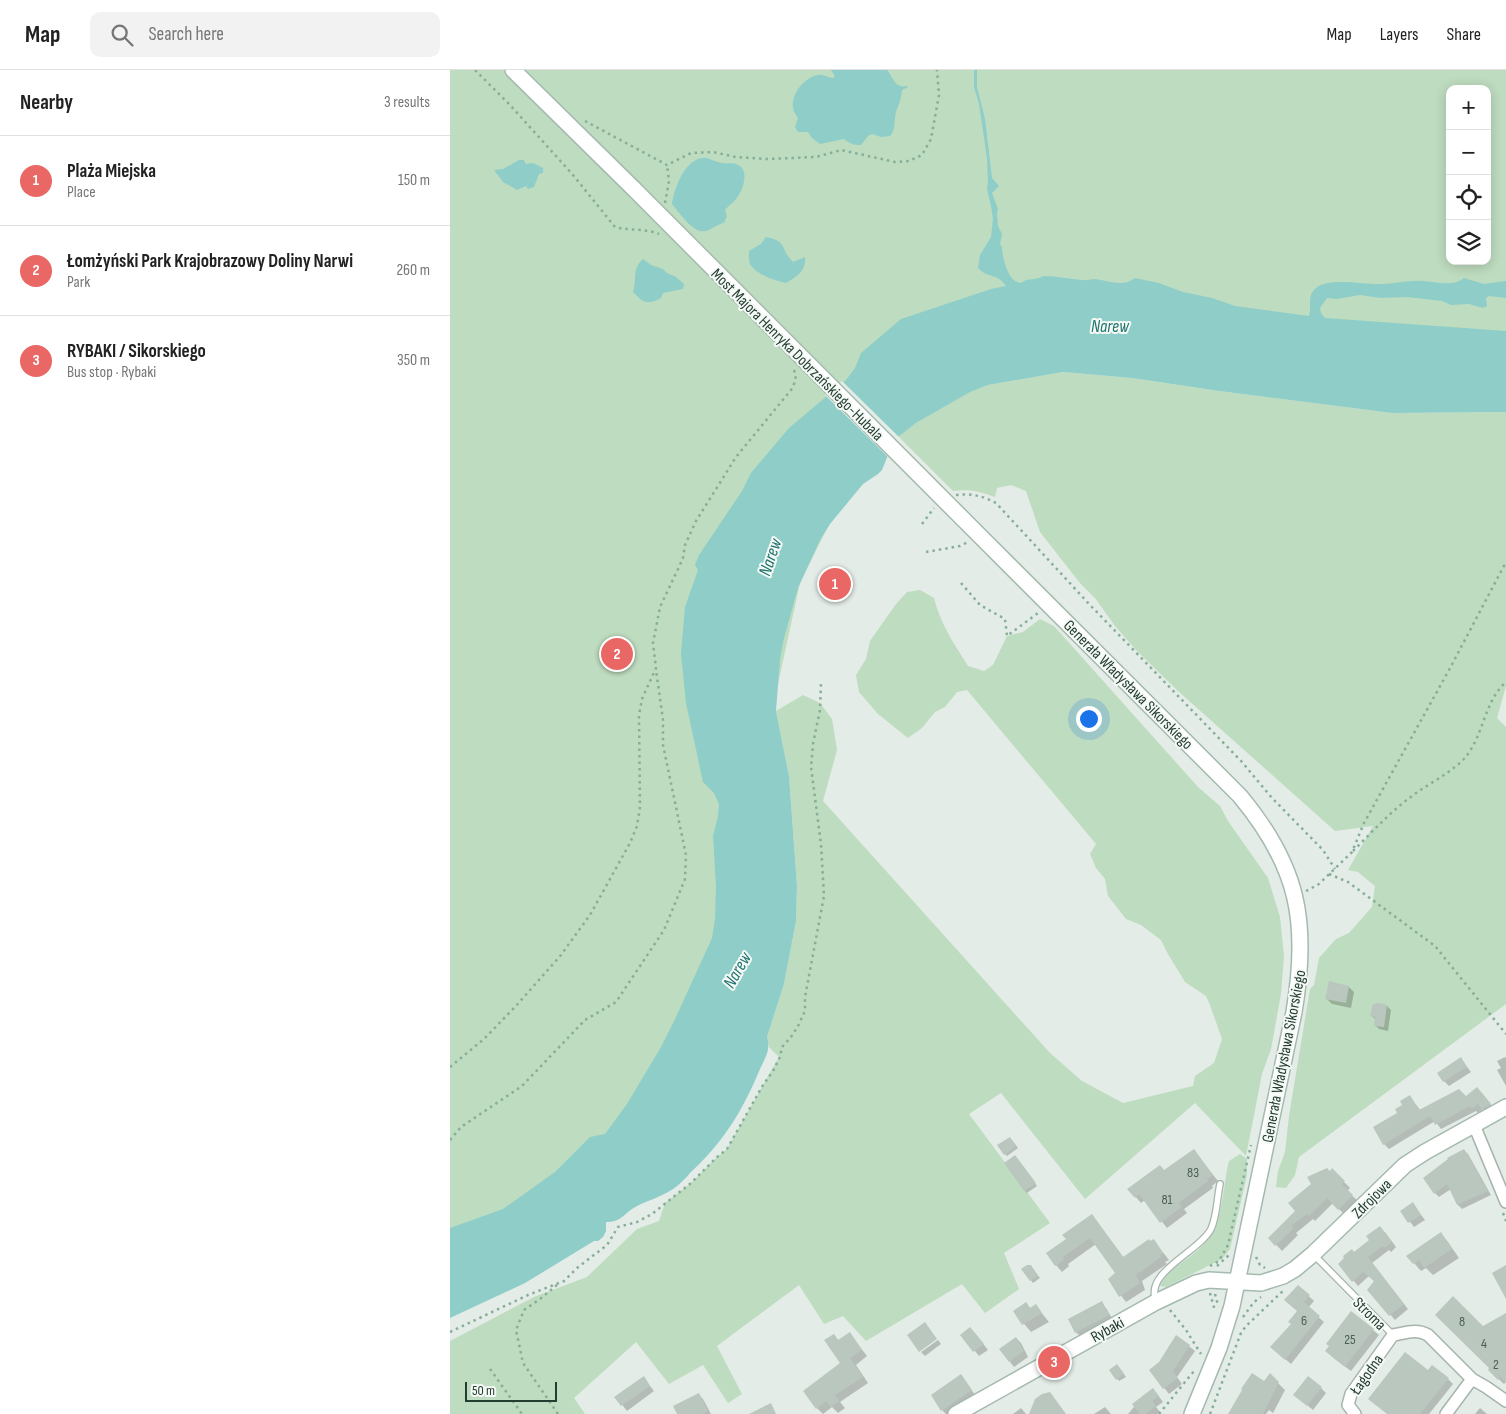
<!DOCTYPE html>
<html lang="en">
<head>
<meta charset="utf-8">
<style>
  :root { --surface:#fff; --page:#f2f2f2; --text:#222; --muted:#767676; --line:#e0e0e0; --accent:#e96865 }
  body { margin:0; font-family:"Sofia Sans Condensed",sans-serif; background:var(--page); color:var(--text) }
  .controls { position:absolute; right:15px; top:15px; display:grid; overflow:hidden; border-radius:10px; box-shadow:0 2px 12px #0003 }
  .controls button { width:45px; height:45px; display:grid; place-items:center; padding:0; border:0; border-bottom:1px solid var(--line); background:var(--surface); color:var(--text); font:25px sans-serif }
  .scale { position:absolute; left:15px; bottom:12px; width:92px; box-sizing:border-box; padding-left:5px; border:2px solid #243d31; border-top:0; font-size:14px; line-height:18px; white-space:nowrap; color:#243d31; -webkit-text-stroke:4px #f4f9f5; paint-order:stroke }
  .you { position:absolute; left:638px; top:648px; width:18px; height:18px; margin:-12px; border:4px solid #fff; border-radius:50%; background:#1a73e8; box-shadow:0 0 0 8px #1a73e833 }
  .badge { display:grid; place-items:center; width:32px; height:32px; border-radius:50%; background:var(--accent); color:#fff; font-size:16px; font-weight:700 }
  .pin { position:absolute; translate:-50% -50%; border:2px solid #fff; box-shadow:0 1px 5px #0006 }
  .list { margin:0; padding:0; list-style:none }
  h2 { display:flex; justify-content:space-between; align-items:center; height:65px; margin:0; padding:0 20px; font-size:21px }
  h2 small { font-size:16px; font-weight:400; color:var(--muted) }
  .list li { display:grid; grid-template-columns:32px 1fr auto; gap:15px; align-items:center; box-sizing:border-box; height:90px; padding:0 20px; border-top:1px solid var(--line) }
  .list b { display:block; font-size:19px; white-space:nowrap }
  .list p { margin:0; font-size:16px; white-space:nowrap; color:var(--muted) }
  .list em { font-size:16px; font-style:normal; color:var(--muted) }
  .icon { flex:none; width:28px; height:28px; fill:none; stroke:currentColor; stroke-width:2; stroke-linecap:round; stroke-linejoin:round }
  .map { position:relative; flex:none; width:1056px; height:1344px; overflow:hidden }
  header { display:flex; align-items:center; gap:30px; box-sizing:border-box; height:70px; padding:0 25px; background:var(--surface); border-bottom:1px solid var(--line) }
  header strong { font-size:24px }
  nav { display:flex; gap:28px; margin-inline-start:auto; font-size:18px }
  .search { width:350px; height:45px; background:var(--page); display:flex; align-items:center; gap:12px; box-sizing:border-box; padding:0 18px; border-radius:10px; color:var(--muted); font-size:19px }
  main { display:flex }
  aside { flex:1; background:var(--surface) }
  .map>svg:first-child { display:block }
  .green { fill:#bedcbf; fill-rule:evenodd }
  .water { fill:#8fcdc9 }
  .pier { fill:#e3ece6 }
  .shadow { fill:#0003 }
  .building { fill:#b9c7bf }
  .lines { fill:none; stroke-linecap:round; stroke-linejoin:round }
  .lane-casing { stroke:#a6b4ac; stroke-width:8 }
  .street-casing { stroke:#a6b4ac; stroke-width:14 }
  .secondary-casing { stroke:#a5baaf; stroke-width:18 }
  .path { stroke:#86ae98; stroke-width:2.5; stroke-dasharray:2.5 4; stroke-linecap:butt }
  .lane { stroke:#fff; stroke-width:5.5 }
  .street { stroke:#fff; stroke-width:11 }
  .secondary { stroke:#fff; stroke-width:15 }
  .secondary-bridge-casing { stroke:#a5baaf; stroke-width:18; stroke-linecap:butt }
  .secondary-bridge { stroke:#fff; stroke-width:15 }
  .labels { text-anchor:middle; stroke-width:4; stroke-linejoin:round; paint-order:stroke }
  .number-label { font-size:14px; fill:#496054 }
  .street-label { font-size:16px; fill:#243d31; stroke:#f4f9f5 }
  .water-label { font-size:18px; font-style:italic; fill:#227570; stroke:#f4f9f5 }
</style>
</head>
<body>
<header>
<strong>Map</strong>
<div class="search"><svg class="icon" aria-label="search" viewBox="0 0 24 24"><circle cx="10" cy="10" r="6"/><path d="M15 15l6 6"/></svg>Search here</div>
<nav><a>Map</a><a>Layers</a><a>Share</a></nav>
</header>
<main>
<aside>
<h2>Nearby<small>3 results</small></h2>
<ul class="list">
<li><span class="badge">1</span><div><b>Plaża Miejska</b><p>Place</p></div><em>150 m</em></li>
<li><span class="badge">2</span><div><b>Łomżyński Park Krajobrazowy Doliny Narwi</b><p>Park</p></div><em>260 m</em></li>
<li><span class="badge">3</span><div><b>RYBAKI / Sikorskiego</b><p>Bus stop · Rybaki</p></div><em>350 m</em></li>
</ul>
</aside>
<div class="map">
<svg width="1056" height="1344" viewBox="0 0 1056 1344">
  <rect width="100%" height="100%" fill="#e3ece6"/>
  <path class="green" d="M 0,0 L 1056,0 L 1056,329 L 617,280 L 495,316 L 407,398 L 350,513 L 319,655 L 257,1015 L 0,1235 ZM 1000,19 L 1037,19 L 1037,191 L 1000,191 Z
    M 613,302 L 682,308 L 769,321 L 942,343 L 1056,342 L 1056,616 L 1047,648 L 1056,657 L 1056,934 L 849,1087 L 845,1105 L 836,1118 L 826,1117 L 828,1101 L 835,1082 L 839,1046 L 860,919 L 864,915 L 869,888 L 886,869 L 899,863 L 922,837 L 925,816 L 908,802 L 898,800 L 923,756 L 885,761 L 728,621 L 686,580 L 665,556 L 645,528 L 630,513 L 590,462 L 576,421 L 561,415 L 547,418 L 545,427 C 529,421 520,419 503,421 L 448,366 L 466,353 L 519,322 L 538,315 Z
    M 470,520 L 484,528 C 490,553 504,574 518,596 L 534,601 L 543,595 L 557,566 L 573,562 L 590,549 L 604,556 L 748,717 L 770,736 L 778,751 L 818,808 L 830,847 L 834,886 L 831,924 L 821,979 L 812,1004 L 796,1086 L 745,1033 L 635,1129 L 551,1023 L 519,1044 L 600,1153 L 554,1183 L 569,1219 L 535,1243 L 512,1214 L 416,1271 L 393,1246 L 374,1254 L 349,1215 L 267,1276 L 292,1324 L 278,1333 L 253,1295 L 219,1314 L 186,1272 L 124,1328 L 135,1344 L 0,1344 L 0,1271 L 84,1227 L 137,1207 L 187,1159 L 209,1151 L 215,1133 L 241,1113 L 266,1088 L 277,1079 L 329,987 L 319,977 L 317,967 L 334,914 L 346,851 L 347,816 L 339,706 L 326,641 L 353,625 L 370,633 L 382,649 L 387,680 L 373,731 L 600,983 L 632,1011 L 673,1033 L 743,1016 L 745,1006 L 764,993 L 772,969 L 760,935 L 756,926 L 735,912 L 718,884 L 711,870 L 691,855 L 676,849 L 658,826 L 655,809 L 646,798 L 640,784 L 646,774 L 517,620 L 507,622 L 495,637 L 485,642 L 472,658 L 458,668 L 428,644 L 409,622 L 406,605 L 416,589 L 420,571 L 446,534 L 457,522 Z
    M 790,1084 L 797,1089 L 797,1105 L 780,1179 L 772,1189 L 716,1217 L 710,1216 C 718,1198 739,1190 752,1176 C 774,1155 772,1119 779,1091 Z"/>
  <path class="water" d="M 381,0 L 437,0 C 443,7 445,19 457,16 L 458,17 L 452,20 C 451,29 450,32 447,39 C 443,48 447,59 440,66 L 431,67 L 422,64 L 418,66 L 411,75 C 404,75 400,74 394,69 L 370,74 L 362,68 L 358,62 L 348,62 L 345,57 L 348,48 C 334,33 351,8 368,5 C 374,4 378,8 383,8 L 385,6 Z
    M 524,0 L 527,0 L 527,17 L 535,49 L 542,108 L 549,116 L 542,123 L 548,139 L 547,144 L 548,156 L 552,164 L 550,175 L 552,176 C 552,187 558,213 571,213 C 578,207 587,211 593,206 C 607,206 619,209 632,210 C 637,211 640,209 644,209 C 658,210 673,218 685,208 L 709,213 L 733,222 L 762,228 L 785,236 L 859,246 C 862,238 857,228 864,220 C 876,206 914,215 931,214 C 945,214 959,210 973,211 C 986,212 1003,217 1014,208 L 1034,214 L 1056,211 L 1056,228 L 1039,226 L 1036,228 L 1037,236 L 1033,238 L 1019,234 L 1001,235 L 992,231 L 957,227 L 931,228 L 910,225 L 887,229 L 877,228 L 870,238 L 871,243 L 875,248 L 1056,261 L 1056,342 L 942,343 L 769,321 L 682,308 L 613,302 L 538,315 L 520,322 L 466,353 L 444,370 L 432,400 L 428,404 L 413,414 L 380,454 L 370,470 L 348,518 L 334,568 L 330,589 L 326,641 L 339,706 L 347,816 L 346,851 L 334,914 L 317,967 C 321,980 315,988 310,999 C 293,1040 273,1073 240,1103 C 235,1109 229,1115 223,1119 C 210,1128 194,1131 182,1139 C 171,1147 170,1152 156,1152 L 156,1161 L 153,1167 L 148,1171 L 144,1171 L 75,1213 L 0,1248 L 0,1158 L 53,1139 L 105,1102 L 140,1067 L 155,1064 L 177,1034 L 211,977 L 226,947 L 262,868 L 265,849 L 266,816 L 263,766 L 268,746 L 269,734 L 264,723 L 253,712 L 236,633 L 231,584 L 235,537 L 248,500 L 245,495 L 249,485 L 292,421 L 301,403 L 339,358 L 396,310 L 405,298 L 411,283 L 451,249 L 541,219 L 556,216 C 546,202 538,209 528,198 L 530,185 L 541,167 L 543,149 L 541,136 L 537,119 L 538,113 L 537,88 L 529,34 L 524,17 Z
    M 257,88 C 262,90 267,92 272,93 C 277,94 283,92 288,95 C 300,100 293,121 286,129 C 282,134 279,135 275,140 L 277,146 L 274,153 C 267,154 262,160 255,161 C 244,164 229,143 222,134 C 224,120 232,97 246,90 C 249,88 253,88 257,88 Z
    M 69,90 L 74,90 L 76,94 L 83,93 L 93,98 L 93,103 L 89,104 L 84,117 L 78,119 L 76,116 L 67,120 L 53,112 L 44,100 L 53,99 Z
    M 316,167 C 339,172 329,178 343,192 L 355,187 C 356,201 348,206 336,213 C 326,211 310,206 302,197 C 298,193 299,186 299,181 L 311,174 Z
    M 193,189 L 201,195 L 213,199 L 217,203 L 226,207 L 234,214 L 233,219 L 213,223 L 211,228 C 196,236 193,232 183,222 C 187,209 182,198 193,189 Z"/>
  <path class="pier" d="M 392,311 L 450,368 L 446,371 L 439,388 L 375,325 Z"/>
  <path class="shadow" d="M 880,913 L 899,917 L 904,922 L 901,938 L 882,934 L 877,929 Z
    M 937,936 L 941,940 L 938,961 L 929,959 L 925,955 L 926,950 L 922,946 Z
    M 1055,987 L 1056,988 L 1056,1016 L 1047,1000 L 1051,998 L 1047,991 Z
    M 1011,989 L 1021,1002 L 999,1016 L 994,1011 Z
    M 1032,1023 L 1045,1040 L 1038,1043 L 1033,1039 L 1028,1043 L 1026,1041 L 991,1059 L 985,1051 L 939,1079 L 934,1074 L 925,1057 L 949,1043 L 960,1027 L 971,1041 Z
    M 562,1070 L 568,1078 L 557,1086 L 555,1084 Z
    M 1014,1080 L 1018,1084 L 1041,1125 L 1012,1139 L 1008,1135 L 1001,1119 L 989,1127 L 985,1123 Z
    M 744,1081 L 768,1111 L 762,1116 L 763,1118 L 734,1139 L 737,1143 L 717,1158 L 695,1130 L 691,1133 L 679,1119 L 715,1101 Z
    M 567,1089 L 587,1116 L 577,1123 L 556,1094 Z
    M 882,1100 L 900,1118 L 897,1121 L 908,1131 L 895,1145 L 883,1133 L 865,1151 L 863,1149 L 846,1163 L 848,1165 L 832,1181 L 820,1168 L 847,1141 Z
    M 963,1134 L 975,1150 L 964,1157 L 952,1141 Z
    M 642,1145 L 674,1188 L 704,1171 L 719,1190 L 715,1192 L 717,1194 L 692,1211 L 695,1220 L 676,1232 L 659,1210 L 667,1203 L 646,1174 L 618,1194 L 619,1196 L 612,1202 L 606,1195 L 618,1170 Z
    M 935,1162 L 946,1177 L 941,1182 L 939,1180 L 922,1193 L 958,1239 L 945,1250 L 919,1220 L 925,1212 L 919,1206 L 908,1216 L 890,1194 Z
    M 991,1164 L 998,1172 L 1009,1188 L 983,1205 L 976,1198 L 971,1201 L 964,1193 Z
    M 580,1195 L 590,1208 L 583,1213 L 573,1199 Z
    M 848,1216 L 864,1231 L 858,1238 L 874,1252 L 841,1294 L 827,1282 L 849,1242 Z
    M 576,1233 L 581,1239 L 586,1236 L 599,1252 L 581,1262 L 564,1242 Z
    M 651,1233 L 656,1238 L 663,1250 L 631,1267 L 626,1262 Z
    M 902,1243 L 929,1265 L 901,1301 L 881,1286 Z
    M 1056,1245 L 1056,1312 L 1054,1314 L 1039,1300 L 1041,1298 L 1033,1258 Z
    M 525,1263 L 538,1280 L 529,1286 L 512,1265 Z
    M 400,1264 L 417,1286 L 406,1295 L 418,1313 L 390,1332 L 395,1338 L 388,1343 L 382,1337 L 373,1344 L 367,1338 L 392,1294 L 384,1265 L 389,1271 Z
    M 727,1267 L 745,1281 L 727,1307 L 732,1314 L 719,1324 L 700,1300 L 710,1293 Z
    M 566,1268 L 571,1273 L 578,1287 L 564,1297 L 560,1292 Z
    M 488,1270 L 491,1274 L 475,1286 L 471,1282 Z
    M 669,1297 L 676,1307 L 669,1311 L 660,1300 Z
    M 820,1305 L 835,1320 L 823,1343 L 819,1340 L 816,1344 L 780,1344 L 814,1313 Z
    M 511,1306 L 526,1326 L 499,1344 L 496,1344 L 492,1340 Z
    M 194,1308 L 204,1321 L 177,1341 L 166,1327 Z
    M 998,1309 L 1003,1314 L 979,1344 L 938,1344 Z
    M 871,1318 L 876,1323 L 863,1340 L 850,1329 Z
    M 248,1324 L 253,1329 L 261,1344 L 228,1344 Z
    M 708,1325 L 713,1332 L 706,1337 L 710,1342 L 707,1344 L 678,1344 L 689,1331 Z
    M 655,1337 L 661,1344 L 644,1344 Z
    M 571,1338 L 576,1344 L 563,1344 Z
    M 1030,1338 L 1037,1344 L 1025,1344 Z"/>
  <path class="building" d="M 879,911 L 899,916 L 896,933 L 875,929 Z
    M 928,933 L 937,935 L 934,957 L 924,956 L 925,947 L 920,946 L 923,934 Z
    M 1011,987 L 1017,997 L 993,1012 L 987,1003 Z
    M 1027,1017 L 1041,1034 L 1032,1039 L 1028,1034 L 1022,1039 L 1020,1036 L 985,1055 L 980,1046 L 933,1075 L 923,1057 L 947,1043 L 945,1039 L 952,1035 L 950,1031 L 960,1025 L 969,1040 L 1009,1019 L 1016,1026 Z
    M 560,1067 L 566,1076 L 554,1085 L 547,1075 Z
    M 744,1079 L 763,1105 L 757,1109 L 758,1111 L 729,1133 L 732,1137 L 710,1153 L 689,1124 L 685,1128 L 677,1119 L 710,1095 L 714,1100 Z
    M 1014,1079 L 1038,1121 L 1007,1135 L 997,1114 L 984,1124 L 973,1108 L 998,1089 L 997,1088 Z
    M 565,1085 L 586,1113 L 574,1121 L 554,1093 Z
    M 877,1098 L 880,1101 L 882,1098 L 895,1111 L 892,1114 L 903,1125 L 888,1140 L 877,1128 L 859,1146 L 857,1144 L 841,1156 L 843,1158 L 840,1162 L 825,1176 L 818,1168 L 845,1141 L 838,1133 L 861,1114 L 857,1107 Z
    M 963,1132 L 971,1145 L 958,1153 L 950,1141 Z
    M 642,1144 L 673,1187 L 699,1169 L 700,1171 L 704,1169 L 713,1183 L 710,1185 L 711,1187 L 686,1205 L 690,1213 L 669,1227 L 658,1209 L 665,1203 L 640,1168 L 613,1187 L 614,1190 L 605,1196 L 596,1183 L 616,1169 L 612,1165 Z
    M 930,1156 L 942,1172 L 935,1178 L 933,1176 L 918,1187 L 954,1234 L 939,1246 L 917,1220 L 924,1211 L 913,1202 L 902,1212 L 888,1194 L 894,1188 L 893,1186 L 902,1179 L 904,1182 L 919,1170 L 916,1166 Z
    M 991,1162 L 1002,1179 L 974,1198 L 969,1190 L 963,1194 L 956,1186 Z
    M 577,1195 L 581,1195 L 588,1206 L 580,1211 L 571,1199 Z
    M 1056,1195 L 1056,1229 L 1042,1203 Z
    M 848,1215 L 860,1225 L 854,1232 L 870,1246 L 835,1290 L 820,1277 L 841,1254 L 838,1252 L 847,1241 L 834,1230 Z
    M 1003,1226 L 1033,1256 L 1056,1243 L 1056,1313 L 1050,1307 L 1048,1310 L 1038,1300 L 1039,1298 L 985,1245 Z
    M 652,1231 L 659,1245 L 625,1263 L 618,1249 Z
    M 576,1232 L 580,1238 L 586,1234 L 592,1243 L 572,1255 L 563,1241 Z
    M 901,1241 L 924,1259 L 895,1297 L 875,1281 L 879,1276 L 876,1274 Z
    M 475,1252 L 487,1269 L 469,1282 L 457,1265 Z
    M 520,1257 L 534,1274 L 523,1282 L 510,1265 Z
    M 400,1262 L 412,1280 L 400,1288 L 413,1307 L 385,1325 L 389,1331 L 381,1337 L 376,1331 L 366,1339 L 353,1321 L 390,1293 L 374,1270 L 384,1264 L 388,1270 Z
    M 726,1265 L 740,1275 L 723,1301 L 728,1308 L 713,1319 L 699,1300 L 709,1292 Z
    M 566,1267 L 574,1281 L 559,1292 L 549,1279 Z
    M 955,1282 L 978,1300 L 982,1295 L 999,1308 L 970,1344 L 937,1344 L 918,1329 Z
    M 667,1294 L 674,1304 L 666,1310 L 659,1300 Z
    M 802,1303 L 814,1311 L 820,1303 L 829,1312 L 813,1344 L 778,1344 L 792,1320 L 791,1319 Z
    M 511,1304 L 522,1320 L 491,1341 L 481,1325 Z
    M 194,1306 L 200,1316 L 171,1336 L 164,1327 Z
    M 858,1306 L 872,1317 L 857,1336 L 843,1325 Z
    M 703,1318 L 709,1326 L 702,1331 L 706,1336 L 696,1344 L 690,1344 L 682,1334 Z
    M 600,1322 L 616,1344 L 579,1344 L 585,1329 L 592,1324 Z
    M 249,1323 L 258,1341 L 252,1344 L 227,1344 L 223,1336 Z
    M 321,1333 L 326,1344 L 299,1344 Z"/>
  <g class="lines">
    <defs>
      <path id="lane" d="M 864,1185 L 943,1265
        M 706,1231 C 694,1202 749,1182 761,1159 C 767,1146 767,1128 770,1114"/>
      <path id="street" d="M 1024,1055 L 1056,1132
        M 905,1344 L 898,1335 L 901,1324 L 943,1265 C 955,1263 967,1258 978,1265 L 1022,1309 L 1036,1317 L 1056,1331
        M 996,1344 L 1022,1309"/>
      <path id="secondary" d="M 63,0 L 184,119
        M 512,448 L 790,726 C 849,797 859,853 844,942 L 782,1236 L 769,1278 L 742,1344
        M 506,1344 L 706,1232 L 746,1213 L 759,1210 L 811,1213 L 833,1206 L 845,1199 L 863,1184 L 955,1095 L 975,1082 L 1056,1037"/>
    </defs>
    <use href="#lane" class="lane-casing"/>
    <use href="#street" class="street-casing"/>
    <use href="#secondary" class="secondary-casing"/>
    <path class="path" d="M 25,0 L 60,35 L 123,105 L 165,157 C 180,161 195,158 209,164
      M 135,51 L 217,95 L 241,83 L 263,82 L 286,87 L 316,89 L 366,87 L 391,80 L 445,92 L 459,91 L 472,85 L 481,69 L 489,25 L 487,0
      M 215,133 L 219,111 L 217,95
      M 506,425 C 521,423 533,426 546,433 L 640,535 L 792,692 L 822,728 L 873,780 L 885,799
      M 472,454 L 484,438
      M 476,482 L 510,476 L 518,472
      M 511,513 L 530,535 L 555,549 L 557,566 L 588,543
      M 903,781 C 922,762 940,742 962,726 C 978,714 997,705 1012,691 C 1034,669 1033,632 1056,612
      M 879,804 L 898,812 L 985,876 L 1056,964
      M 856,821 L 869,814 L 902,782 L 914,753 L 999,600 L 1056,492
      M 0,997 L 34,969 L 65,937 L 111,885 L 140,845 L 180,773 L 187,756 L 190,737 L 189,645 L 192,629 L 206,598 L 203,573 L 210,537 L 229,497 L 233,488 L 235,475 L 246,451 L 286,387 L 341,320 C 345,313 348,306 343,299
      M 0,1070 L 11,1057 L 72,1016 L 135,950 L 166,932 L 214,860 L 235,809 L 236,785 L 213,675 L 213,650 L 206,600
      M 1053,1143 L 1056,1151
      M 806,1187 L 810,1195 L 815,1198
      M 760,1196 L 769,1191 L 778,1175 L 801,1075
      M 767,1196 L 779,1185
      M 107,1215 L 90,1229 L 74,1240 L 66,1260 L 73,1293 L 108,1344
      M 760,1223 L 765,1241
      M 765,1224 L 768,1235
      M 720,1240 L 736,1260 L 751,1284
      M 793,1247 L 804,1232 L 811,1227
      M 0,1262 L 78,1225 L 114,1211 L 127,1198 L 157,1175 L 168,1157 L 187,1152 L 202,1144 L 241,1113 L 266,1088 L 277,1079 L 313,1015 L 323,1001 L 330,987 L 332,977 L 341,967 L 348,956 L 355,941 L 355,927 L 374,826 L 371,774 L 361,697 L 363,674 L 370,640 L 371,613
      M 40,1299 L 72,1344
      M 709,1344 L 744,1301
      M 760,1344 L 791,1263 L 796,1256 L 834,1220"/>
    <use href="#lane" class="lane"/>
    <use href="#street" class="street"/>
    <use href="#secondary" class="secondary"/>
    <defs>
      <path id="secondary-bridge" d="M 184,119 L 512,448"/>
    </defs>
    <use href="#secondary-bridge" class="secondary-bridge-casing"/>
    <use href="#secondary-bridge" class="secondary-bridge"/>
  </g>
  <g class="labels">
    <g class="number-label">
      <text x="743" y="1107">83</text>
      <text x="717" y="1134">81</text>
      <text x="854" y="1255">6</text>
      <text x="1012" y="1256">8</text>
      <text x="900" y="1274">25</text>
      <text x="1034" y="1278">4</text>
      <text x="1046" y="1299">2</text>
    </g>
    <g class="street-label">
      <text transform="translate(348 284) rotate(45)" y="6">Most Majora Henryka Dobrzańskiego-Hubala</text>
      <text transform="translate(679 614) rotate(45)" y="6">Generała Władysława Sikorskiego</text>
      <text transform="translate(833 986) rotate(-79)" y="6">Generała Władysława Sikorskiego</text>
      <text transform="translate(921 1128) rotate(-45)" y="6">Zdrojowa</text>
      <text transform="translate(920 1243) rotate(45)" y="6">Stroma</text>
      <text transform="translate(657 1259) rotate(-29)" y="6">Rybaki</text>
      <text transform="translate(916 1304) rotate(-55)" y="6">Łagodna</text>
    </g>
    <g class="water-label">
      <text x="660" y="262">Narew</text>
      <text transform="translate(320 487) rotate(-71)" y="6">Narew</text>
      <text transform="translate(287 900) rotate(-60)" y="6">Narew</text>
    </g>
  </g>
</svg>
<div class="controls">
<button>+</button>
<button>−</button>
<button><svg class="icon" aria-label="locate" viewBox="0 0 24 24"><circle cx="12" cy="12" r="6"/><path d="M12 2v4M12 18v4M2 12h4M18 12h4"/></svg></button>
<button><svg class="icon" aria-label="layers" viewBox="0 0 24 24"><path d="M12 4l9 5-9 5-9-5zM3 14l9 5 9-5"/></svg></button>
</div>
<div class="scale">50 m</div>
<div class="you"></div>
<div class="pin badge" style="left:385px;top:514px">1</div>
<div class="pin badge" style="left:167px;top:584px">2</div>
<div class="pin badge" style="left:604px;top:1292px">3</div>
</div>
</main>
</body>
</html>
